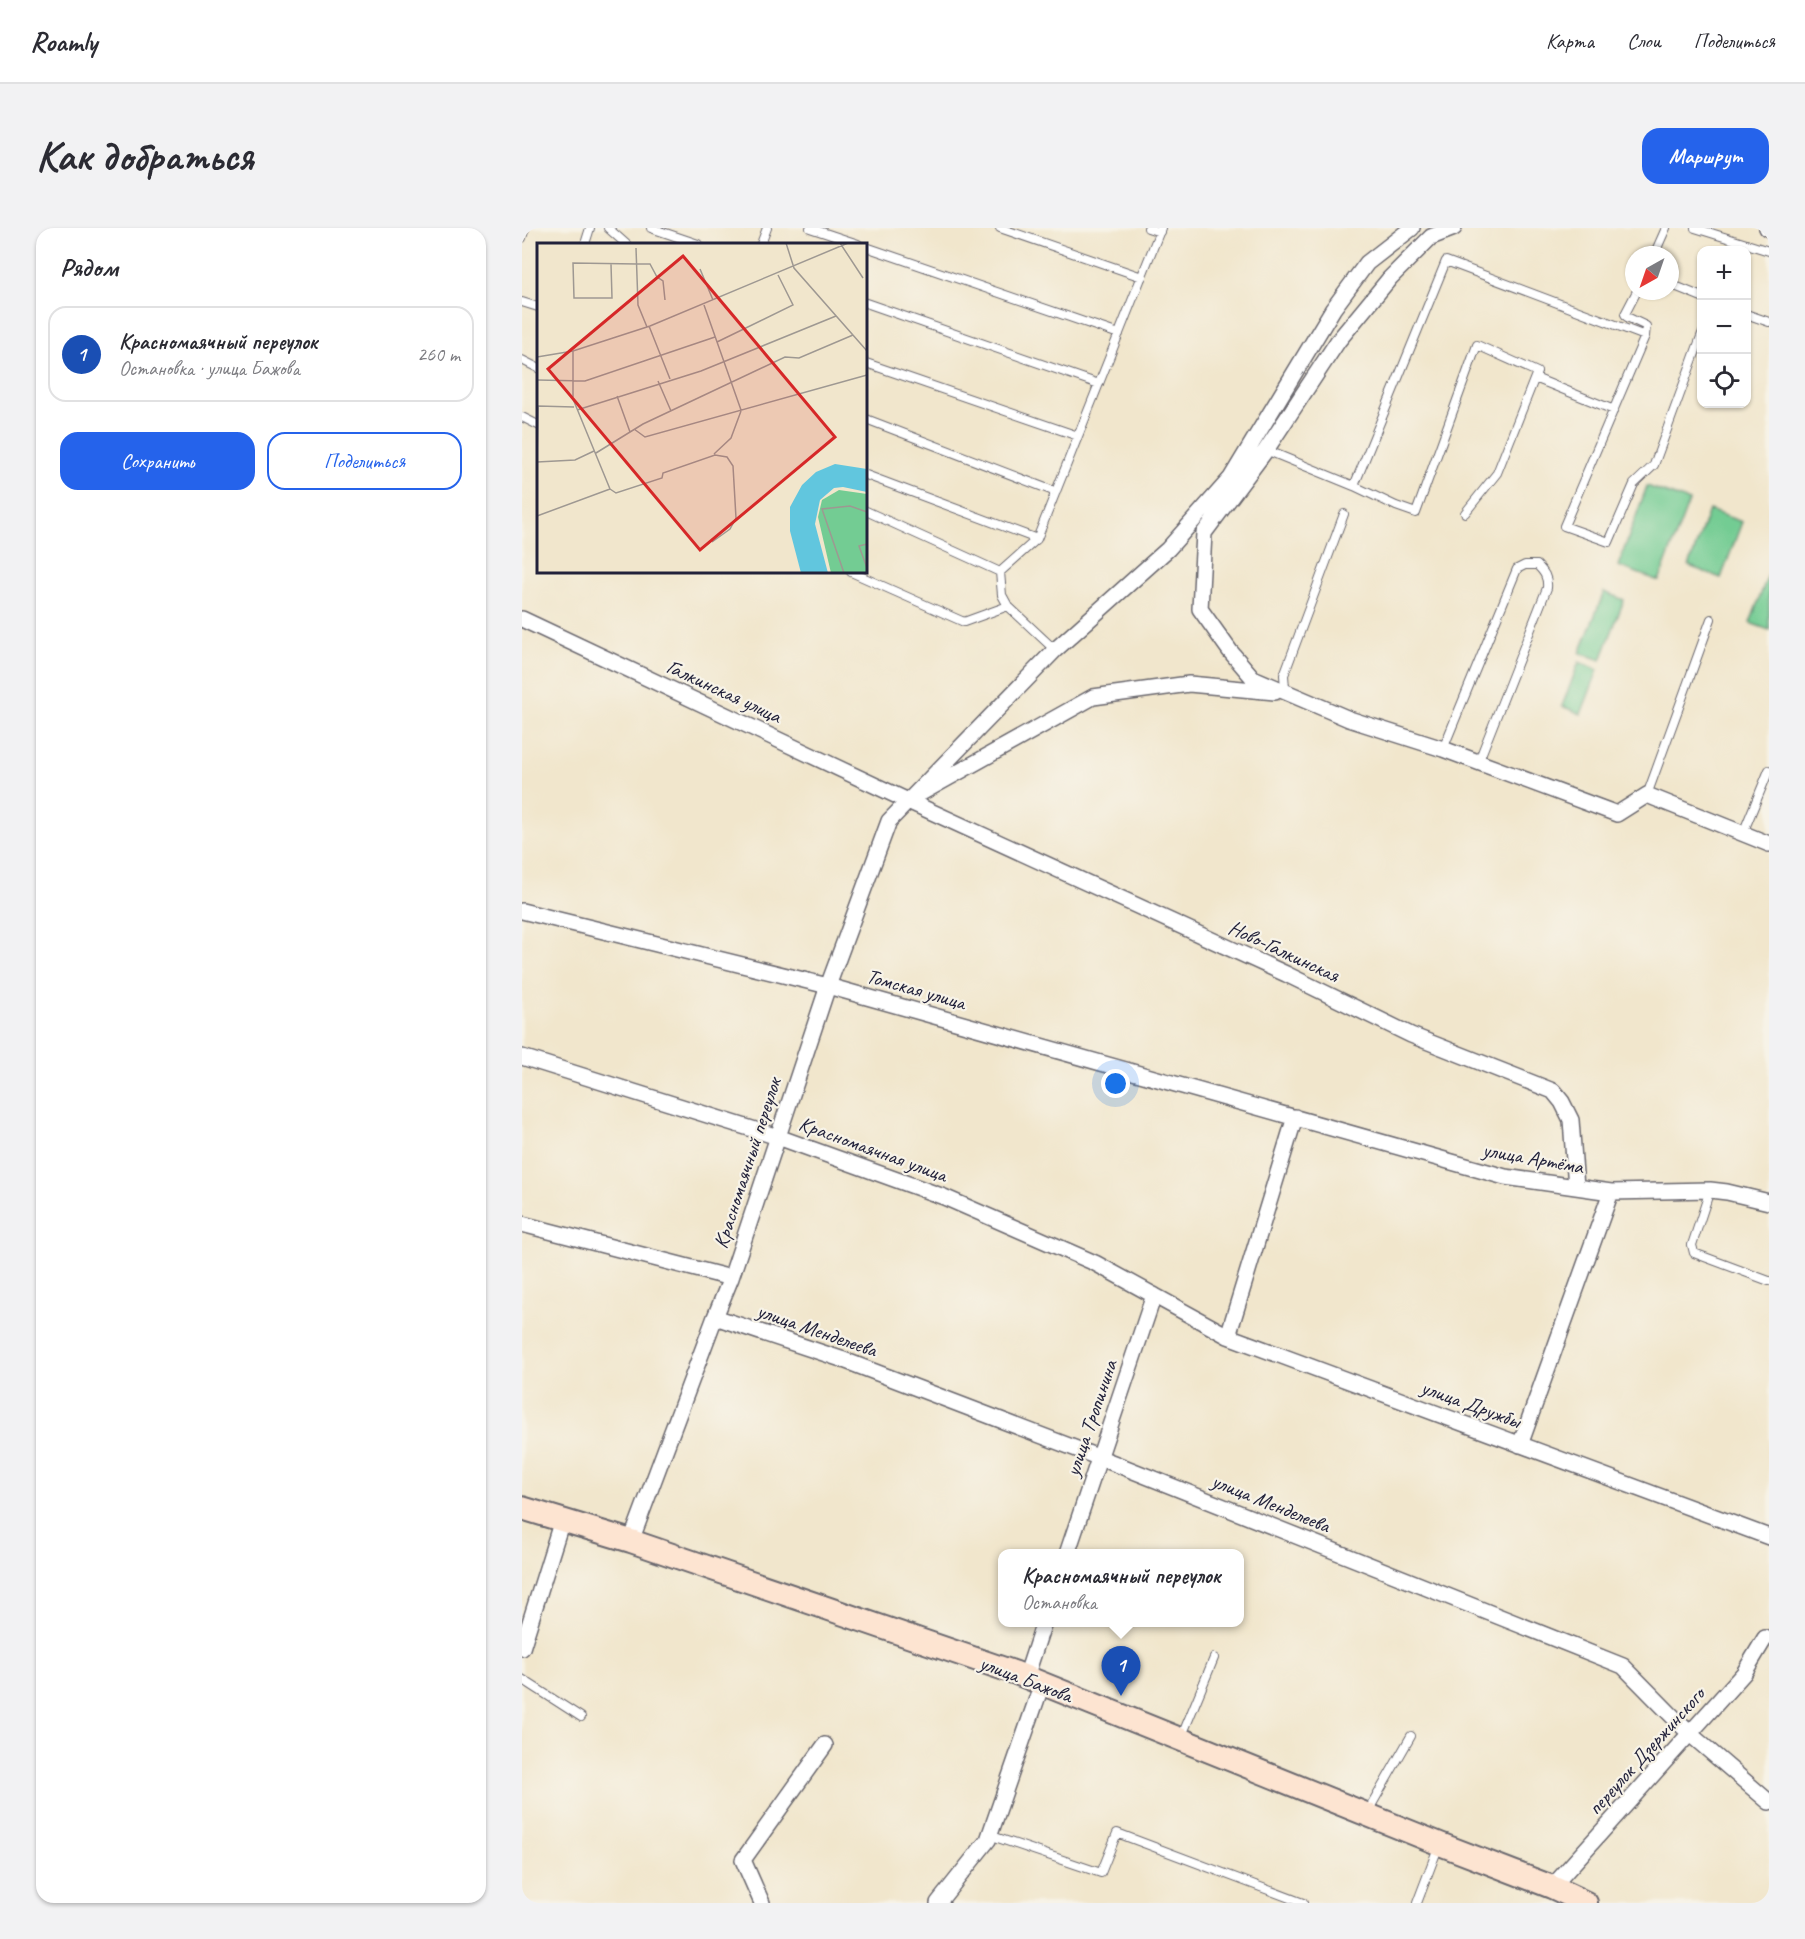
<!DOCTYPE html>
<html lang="ru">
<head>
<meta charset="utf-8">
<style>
  :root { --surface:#fff; --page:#f2f2f3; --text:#2b2b33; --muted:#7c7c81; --line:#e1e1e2; --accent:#2563eb }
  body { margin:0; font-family:Caveat,sans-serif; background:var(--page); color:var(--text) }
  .controls { position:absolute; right:18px; top:18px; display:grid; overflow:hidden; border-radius:12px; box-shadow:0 2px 4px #0004 }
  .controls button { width:54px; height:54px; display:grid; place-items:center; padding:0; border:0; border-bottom:2px solid var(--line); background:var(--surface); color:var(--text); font:30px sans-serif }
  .compass { position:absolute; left:1103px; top:18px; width:54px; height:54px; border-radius:50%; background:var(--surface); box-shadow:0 2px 4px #0004; rotate:220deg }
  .you { position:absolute; left:594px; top:856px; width:21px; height:21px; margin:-15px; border:4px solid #fff; border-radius:50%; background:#1a73e8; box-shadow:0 0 0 9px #1a73e833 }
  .badge { display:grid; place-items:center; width:39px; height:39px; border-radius:50%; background:var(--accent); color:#fff; font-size:20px; font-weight:700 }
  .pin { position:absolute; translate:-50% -50px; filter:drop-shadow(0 2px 3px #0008) }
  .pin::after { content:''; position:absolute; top:32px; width:21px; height:18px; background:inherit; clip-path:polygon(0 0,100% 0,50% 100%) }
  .popup { position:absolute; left:476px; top:1321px; width:246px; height:78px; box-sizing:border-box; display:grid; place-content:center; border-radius:12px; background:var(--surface); filter:drop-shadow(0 2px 4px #0005); font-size:20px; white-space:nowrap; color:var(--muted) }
  .popup b { font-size:22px; color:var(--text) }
  .popup::after { content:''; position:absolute; left:50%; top:100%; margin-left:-12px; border:12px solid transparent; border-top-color:var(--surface) }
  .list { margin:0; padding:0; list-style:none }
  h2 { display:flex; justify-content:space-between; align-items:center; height:78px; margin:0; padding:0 24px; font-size:26px }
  h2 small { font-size:20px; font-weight:400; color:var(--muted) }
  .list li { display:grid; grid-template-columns:39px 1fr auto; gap:18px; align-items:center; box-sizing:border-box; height:96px; margin:0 12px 12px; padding:0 12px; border:2px solid var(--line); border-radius:18px }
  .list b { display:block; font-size:22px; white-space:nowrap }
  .list p { margin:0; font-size:20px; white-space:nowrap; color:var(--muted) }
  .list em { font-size:20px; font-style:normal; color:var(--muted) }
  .actions { display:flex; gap:12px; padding:18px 24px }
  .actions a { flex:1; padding:14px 0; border:2px solid var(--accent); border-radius:18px; text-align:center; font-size:21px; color:var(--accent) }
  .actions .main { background:var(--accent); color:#fff }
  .icon { flex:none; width:33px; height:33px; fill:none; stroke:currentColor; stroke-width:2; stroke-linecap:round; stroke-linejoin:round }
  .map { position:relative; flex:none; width:1247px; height:1675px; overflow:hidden; border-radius:18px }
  header { display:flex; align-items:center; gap:36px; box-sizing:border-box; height:84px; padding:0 30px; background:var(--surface); border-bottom:2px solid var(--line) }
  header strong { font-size:28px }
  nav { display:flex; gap:33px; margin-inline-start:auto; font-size:21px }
  .intro { display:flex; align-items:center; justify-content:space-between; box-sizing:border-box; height:144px; padding:0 36px }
  h1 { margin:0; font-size:42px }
  .button { padding:15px 27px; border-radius:18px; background:var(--accent); color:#fff; font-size:21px; font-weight:700 }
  main { display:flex; gap:36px; padding:0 36px }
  aside { flex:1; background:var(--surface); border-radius:18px; box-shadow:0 2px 4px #0004 }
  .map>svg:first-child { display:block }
  .green { fill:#73cc93; stroke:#4a7767; stroke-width:1.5 }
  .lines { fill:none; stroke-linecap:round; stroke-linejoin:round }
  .lane-casing { stroke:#6a676e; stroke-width:10 }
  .street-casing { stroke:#6a676e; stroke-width:18 }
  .secondary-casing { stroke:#6a676e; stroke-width:26 }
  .lane { stroke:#fff; stroke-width:8 }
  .street { stroke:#fff; stroke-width:15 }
  .secondary { stroke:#fde4d1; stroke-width:22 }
  .labels { text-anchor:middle; stroke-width:4.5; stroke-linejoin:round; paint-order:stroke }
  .street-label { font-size:21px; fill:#22223b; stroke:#f7f3e8 }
  .inset-road { fill:none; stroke:#9e9892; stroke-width:1.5 }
  .view { fill:#d62828; fill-opacity:0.15; stroke:#d62828; stroke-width:3 }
  .inset-edge { fill:none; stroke:#22223b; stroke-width:3 }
</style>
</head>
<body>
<header>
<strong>Roamly</strong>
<nav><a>Карта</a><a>Слои</a><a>Поделиться</a></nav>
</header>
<div class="intro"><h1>Как добраться</h1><a class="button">Маршрут</a></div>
<main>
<aside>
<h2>Рядом<small></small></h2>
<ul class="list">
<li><span class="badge" style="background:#1a4fb4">1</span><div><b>Красномаячный переулок</b><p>Остановка · улица Бажова</p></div><em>260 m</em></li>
</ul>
<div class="actions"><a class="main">Сохранить</a><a>Поделиться</a></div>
</aside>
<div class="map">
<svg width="1247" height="1675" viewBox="0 0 1247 1675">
  <rect width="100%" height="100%" fill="#f7f3e8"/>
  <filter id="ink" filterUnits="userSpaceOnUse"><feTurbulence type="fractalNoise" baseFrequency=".0167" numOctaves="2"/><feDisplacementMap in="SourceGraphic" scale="12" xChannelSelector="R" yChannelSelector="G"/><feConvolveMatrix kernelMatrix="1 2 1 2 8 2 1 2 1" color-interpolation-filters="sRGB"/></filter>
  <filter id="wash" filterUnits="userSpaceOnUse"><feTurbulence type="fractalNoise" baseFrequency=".008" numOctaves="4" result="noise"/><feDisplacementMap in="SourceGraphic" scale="24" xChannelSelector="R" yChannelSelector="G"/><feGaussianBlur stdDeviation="1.35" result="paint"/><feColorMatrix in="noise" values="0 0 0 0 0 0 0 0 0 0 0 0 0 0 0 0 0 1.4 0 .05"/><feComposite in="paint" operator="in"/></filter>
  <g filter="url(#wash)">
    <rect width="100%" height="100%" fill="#f1e6cc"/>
    <path class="green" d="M 1125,258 L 1167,273 L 1137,353 L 1096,338 Z
      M 1187,282 L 1220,294 L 1199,350 L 1167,338 Z
      M 1247,344 L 1247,402 L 1228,395 Z
      M 1082,364 L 1102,372 L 1079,432 L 1058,425 Z
      M 1057,434 L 1076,442 L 1059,486 L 1040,478 Z"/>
  </g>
  <g filter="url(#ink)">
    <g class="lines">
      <defs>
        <path id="lane" d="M 86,0 L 104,16
          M 129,0 L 176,16
          M 288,0 L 336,16
          M 478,0 L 620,49
          M 626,0 L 638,4
          M 1173,0 L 1247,23
          M 0,10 L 3,0
          M 63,16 L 68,0
          M 239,16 L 245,0
          M 344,19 L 597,106
          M 1132,27 L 1144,0
          M 1148,56 L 1180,69
          M 1115,63 L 1103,86 L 1105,89 L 1124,98 L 1123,108 L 1042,298 L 1087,314 L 1112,256 L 1132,237 L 1180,106
          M 0,74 L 16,79
          M 344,75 L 577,156
          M 1224,86 L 1247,94
          M 0,132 L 16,140
          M 344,135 L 556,208
          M 1013,150 L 1092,182
          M 0,189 L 16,197
          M 344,191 L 534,264
          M 744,222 L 832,258
          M 344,247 L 515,311
          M 344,283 L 478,344
          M 943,285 L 975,245 L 1015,144 L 955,117 L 894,285 L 874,278 L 832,258 L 924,33 L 1123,108
          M 329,344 L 442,394 L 486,378
          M 533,422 L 486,378 L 480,367 L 478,344 L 515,311 L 639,0
          M 766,465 L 763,460 L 762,447 L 822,286
          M 921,521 L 995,341 L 1003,337 L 1015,337 C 1022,344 1026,349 1025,360 L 956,535
          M 1125,567 L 1189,391
          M 1221,605 L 1247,542
          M 1188,962 L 1170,1017 L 1172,1025 L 1247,1053
          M 0,1451 L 59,1489
          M 659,1510 L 692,1430
          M 845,1585 L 889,1508
          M 467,1607 L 579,1645 L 595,1605 L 781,1675
          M 895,1675 L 917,1617"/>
        <path id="street" d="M 932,0 L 909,9 L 868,50 L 816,113 L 744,222 L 682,305 L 678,381 L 708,423 L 731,450 L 827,491 L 921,521 L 1095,586 L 1125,567 L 1247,616
          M 1245,0 L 1247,1
          M 0,391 L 386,573 L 764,746 L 889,807 L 1031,863 L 1040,874 L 1049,892 L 1054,959
          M 401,564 L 571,469 L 667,456 L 753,464
          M 0,683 L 306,758 L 983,949 L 1089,964 L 1188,962 L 1205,964 L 1247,974
          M 0,829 L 256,909 L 422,969 L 573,1035 L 706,1108 L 1247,1309
          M 0,996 L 209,1050
          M 193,1089 L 319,1131 L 594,1236 L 1101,1438 L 1168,1506 L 1247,1574
          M 706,1108 L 773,889
          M 998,1217 L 1089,964
          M 109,1313 L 193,1089 L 209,1050 L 306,758 L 367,593 L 533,422 L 646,321 L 709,250 L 811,81 L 845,35 L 890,0
          M 545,1326 L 632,1067
          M 0,1420 L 40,1292
          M 504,1449 L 522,1394
          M 1030,1659 L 1222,1445 L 1243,1410
          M 240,1675 L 221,1632 L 303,1517
          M 416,1675 L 466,1612 L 520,1456"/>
        <path id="secondary" d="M 0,1280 L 109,1313 L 494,1445 L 918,1616 L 1030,1659 L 1064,1675"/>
      </defs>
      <use href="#lane" class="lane-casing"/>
      <use href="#street" class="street-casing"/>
      <use href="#secondary" class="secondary-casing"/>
      <use href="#lane" class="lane"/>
      <use href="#street" class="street"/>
      <use href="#secondary" class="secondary"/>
    </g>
  </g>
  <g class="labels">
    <g class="street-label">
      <text transform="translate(202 463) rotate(25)" y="7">Галкинская улица</text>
      <text transform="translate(762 723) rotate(25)" y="7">Ново-Галкинская</text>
      <text transform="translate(394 761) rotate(16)" y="7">Томская улица</text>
      <text transform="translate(351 921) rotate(20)" y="7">Красномаячная улица</text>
      <text transform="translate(1011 930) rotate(10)" y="7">улица Артёма</text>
      <text transform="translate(225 935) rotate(-72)" y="7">Красномаячный переулок</text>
      <text transform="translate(295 1102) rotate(19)" y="7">улица Менделеева</text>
      <text transform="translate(949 1176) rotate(20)" y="7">улица Дружбы</text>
      <text transform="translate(569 1190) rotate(-71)" y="7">улица Тропинина</text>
      <text transform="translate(749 1275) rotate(22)" y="7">улица Менделеева</text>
      <text transform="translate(504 1451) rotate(21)" y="7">улица Бажова</text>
      <text transform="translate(1124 1523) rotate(-48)" y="7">переулок Дзержинского</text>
    </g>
  </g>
  <g transform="translate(15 15)">
    <rect width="330" height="330" fill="#f1e6cc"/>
    <path d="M 302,247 L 330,251 L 330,330 L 294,330 L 281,274 L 285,257 Z" fill="#73cc93"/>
    <path d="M 298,221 L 330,226 L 330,249 L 306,244 L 297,245 L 283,257 L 278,281 L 291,330 L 264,330 L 253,288 L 253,264 L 265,242 L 279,229 Z" fill="#61c6de"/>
    <path class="inset-road" d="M 249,0 L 257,25 L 330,108M 303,0 L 326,35M 99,5 L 101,62 L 110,84M 74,21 L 75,55 L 37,55 L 36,20 L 100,21 L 113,21 L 120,34 L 126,38 L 128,57M 163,26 L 176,57M 167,62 L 204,167M 112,83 L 133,136M 180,99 L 256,62 L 241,32M 0,114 L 36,108 L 113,83 L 311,0M 0,137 L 48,138 L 178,94M 121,138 L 134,168M 80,153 L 93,189M 36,154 L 36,108M 36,156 L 73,246M 1,163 L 37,164M 40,167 L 164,128 L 299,73M 97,186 L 108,194 L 330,132M 59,210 L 106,181 L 248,114 L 262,115 L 316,92M 177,211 L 194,195 L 204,168M 0,219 L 38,217 L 57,208M 0,219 L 1,163M 73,246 L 79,250 L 125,235 L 126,230 L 178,212 L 190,214 L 196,223 L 199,275 L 193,286 L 175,299M 0,273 L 73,246M 330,301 L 322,303 L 330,325M 307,330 L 285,266 L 313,263 L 330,269"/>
    <path class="view" d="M 146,13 L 298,194 L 163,307 L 11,126 Z"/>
    <rect width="330" height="330" class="inset-edge"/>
  </g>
</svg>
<div class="controls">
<button>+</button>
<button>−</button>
<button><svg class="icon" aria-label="locate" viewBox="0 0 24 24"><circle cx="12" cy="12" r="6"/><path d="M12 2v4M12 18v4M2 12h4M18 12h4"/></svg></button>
</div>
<svg class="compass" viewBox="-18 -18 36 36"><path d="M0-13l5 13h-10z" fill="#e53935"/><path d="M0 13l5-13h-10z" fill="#7c7c81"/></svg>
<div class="you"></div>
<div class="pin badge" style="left:599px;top:1468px;background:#1a4fb4">1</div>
<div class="popup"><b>Красномаячный переулок</b>Остановка</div>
</div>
</main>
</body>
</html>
